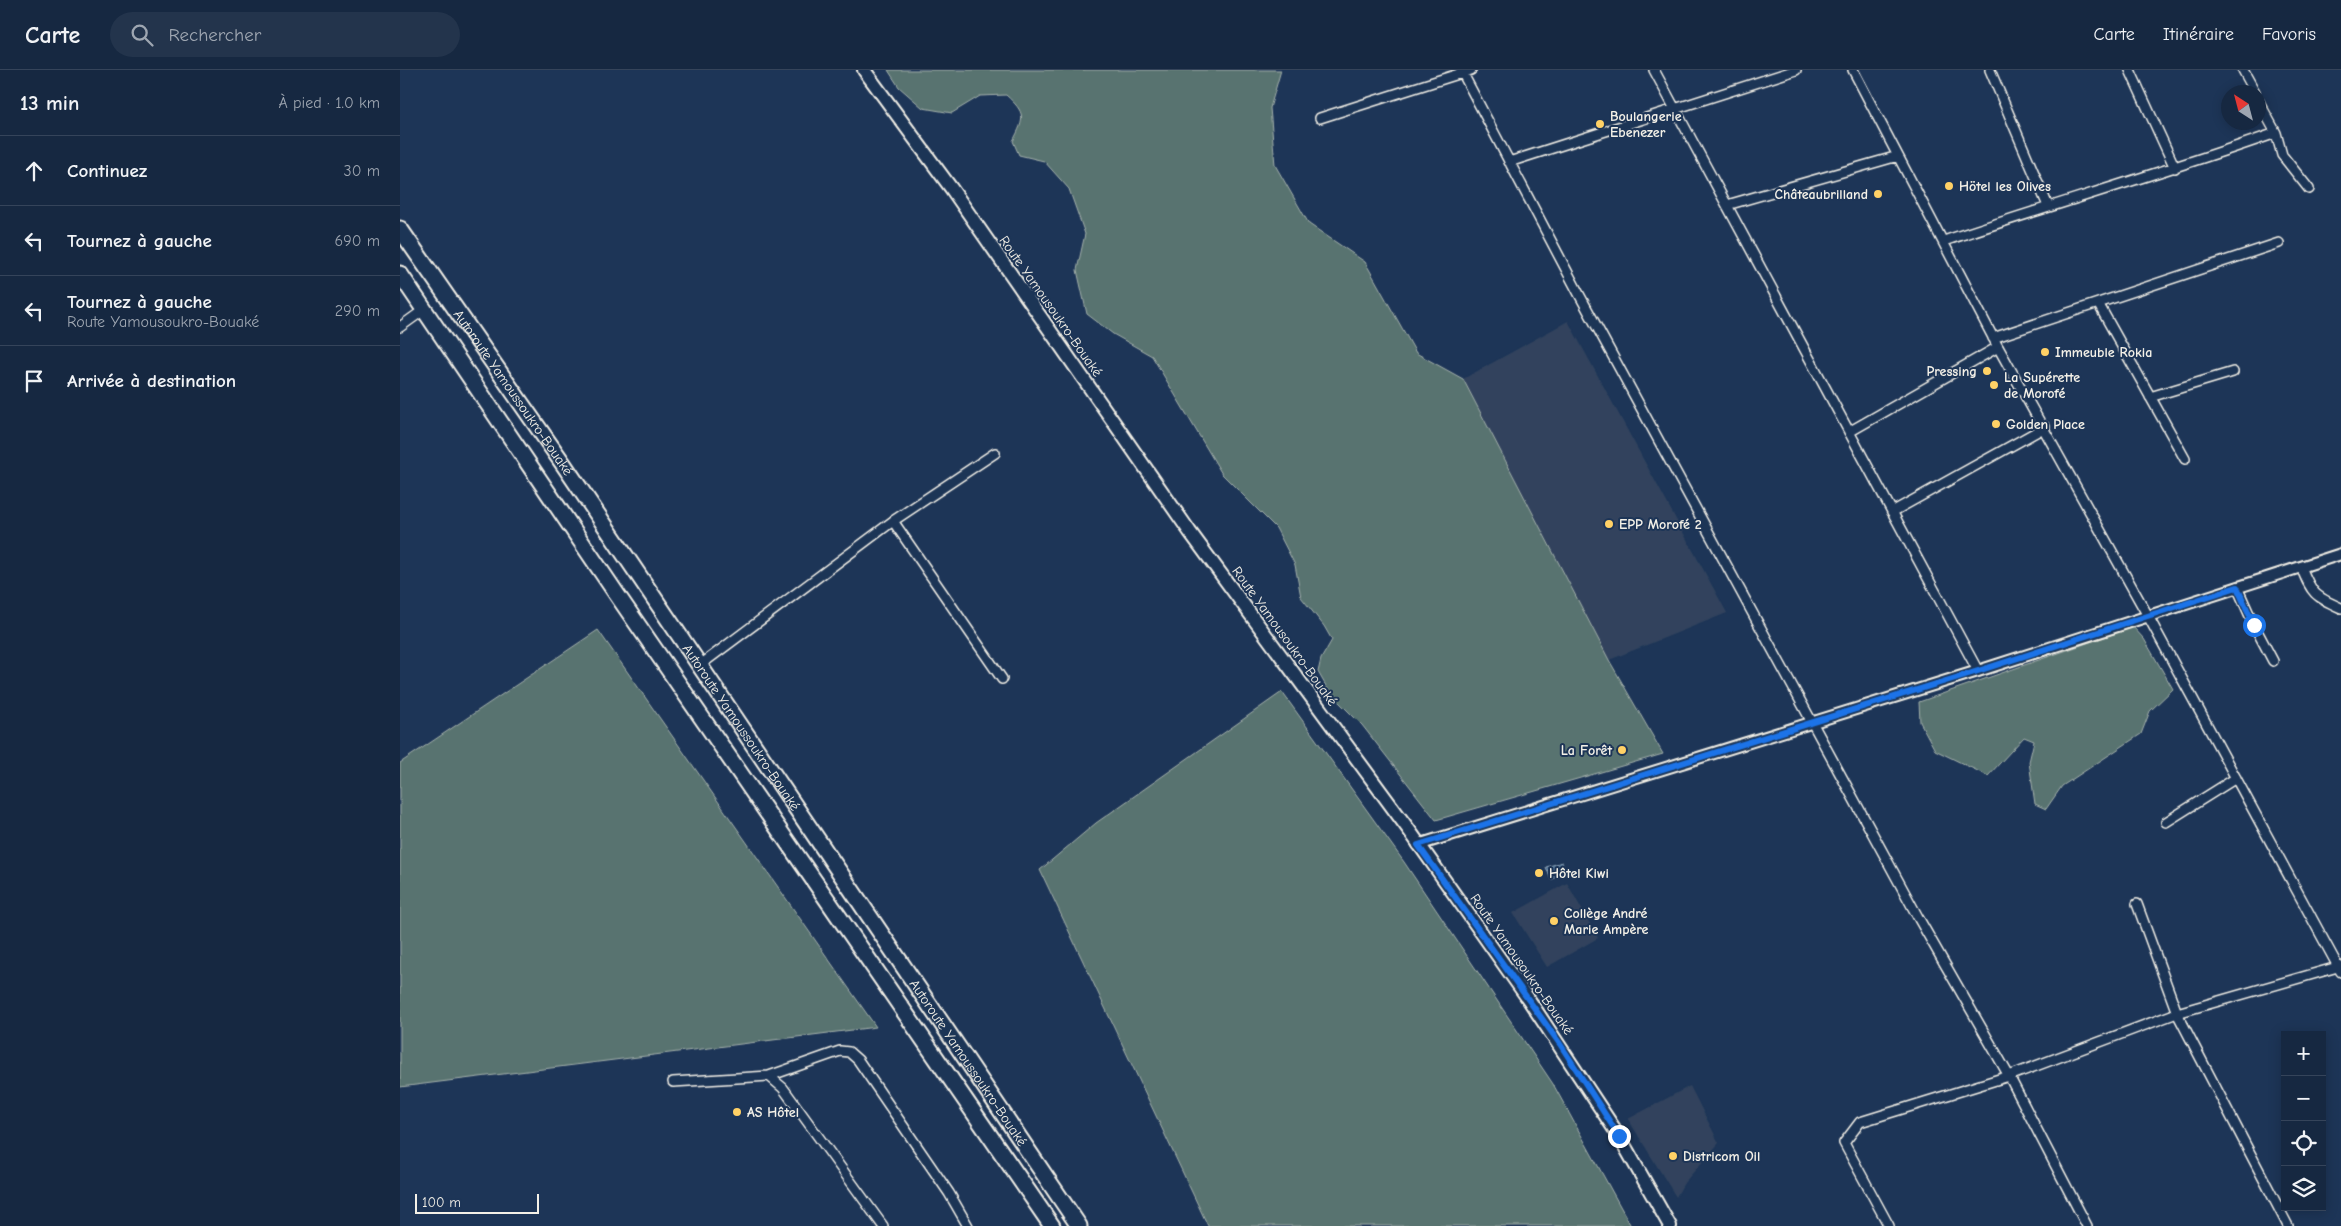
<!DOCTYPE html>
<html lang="fr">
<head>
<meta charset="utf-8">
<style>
  :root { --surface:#162841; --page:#23344c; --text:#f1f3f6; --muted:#9ea6b1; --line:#35445a }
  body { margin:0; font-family:"Comic Neue",sans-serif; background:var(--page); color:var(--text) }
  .controls { position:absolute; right:15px; bottom:15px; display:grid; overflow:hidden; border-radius:0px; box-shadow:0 2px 12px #0003 }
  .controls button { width:45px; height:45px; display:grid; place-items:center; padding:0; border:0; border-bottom:1px solid var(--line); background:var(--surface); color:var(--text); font:25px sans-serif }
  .compass { position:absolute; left:1821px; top:15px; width:45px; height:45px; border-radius:50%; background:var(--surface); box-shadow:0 2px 12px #0003; rotate:324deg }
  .scale { position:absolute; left:15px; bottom:12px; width:124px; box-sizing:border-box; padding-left:5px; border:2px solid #f4f1e8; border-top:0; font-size:14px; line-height:18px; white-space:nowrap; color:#f4f1e8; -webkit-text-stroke:4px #1d3557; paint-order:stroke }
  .stop { position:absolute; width:15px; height:15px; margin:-11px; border:4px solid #1a73e8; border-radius:50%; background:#fff }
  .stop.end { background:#1a73e8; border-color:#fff; box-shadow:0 1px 5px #0008 }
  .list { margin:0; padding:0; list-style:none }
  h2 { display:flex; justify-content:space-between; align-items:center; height:65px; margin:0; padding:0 20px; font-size:21px }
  h2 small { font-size:16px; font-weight:400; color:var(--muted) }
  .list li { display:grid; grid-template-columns:32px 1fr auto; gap:15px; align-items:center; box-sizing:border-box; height:70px; padding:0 20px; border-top:1px solid var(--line) }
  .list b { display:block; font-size:19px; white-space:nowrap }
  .list p { margin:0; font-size:16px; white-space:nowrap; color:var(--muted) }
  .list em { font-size:16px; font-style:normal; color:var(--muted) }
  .icon { flex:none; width:28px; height:28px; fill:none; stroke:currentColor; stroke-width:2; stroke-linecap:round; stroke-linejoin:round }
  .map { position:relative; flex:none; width:1941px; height:1156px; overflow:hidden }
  header { display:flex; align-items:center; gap:30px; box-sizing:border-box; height:70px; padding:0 25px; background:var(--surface); border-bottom:1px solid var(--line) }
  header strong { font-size:24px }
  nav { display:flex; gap:28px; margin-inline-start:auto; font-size:18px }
  .search { width:350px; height:45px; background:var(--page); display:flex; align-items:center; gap:12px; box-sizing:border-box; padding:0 18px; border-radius:28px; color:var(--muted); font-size:19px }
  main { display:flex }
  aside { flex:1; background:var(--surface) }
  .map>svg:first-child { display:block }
  .built { fill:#31435d }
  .green { fill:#58736f; stroke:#a6b2ac }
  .water { fill:#496c90; stroke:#8da1b3 }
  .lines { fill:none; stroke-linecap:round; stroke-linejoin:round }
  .minor-casing { stroke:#f4f1e8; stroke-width:12 }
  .tertiary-casing { stroke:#f4f1e8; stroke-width:14 }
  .primary-casing { stroke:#f4f1e8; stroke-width:16 }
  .motorway-casing { stroke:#f4f1e8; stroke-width:19 }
  .minor { stroke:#1d3557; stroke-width:9 }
  .tertiary { stroke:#1d3557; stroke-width:10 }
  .primary { stroke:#1d3557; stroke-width:12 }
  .motorway { stroke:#1d3557; stroke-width:15 }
  .route { stroke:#1a73e8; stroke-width:6 }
  .poi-dot { fill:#ffd166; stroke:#1d3557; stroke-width:2 }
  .labels { text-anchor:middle; stroke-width:4; stroke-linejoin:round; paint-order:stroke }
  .poi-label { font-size:14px; font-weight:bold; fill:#f4f1e8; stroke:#1d3557; text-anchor:start }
  .street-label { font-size:14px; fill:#f4f1e8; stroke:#1d3557 }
</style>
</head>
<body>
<header>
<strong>Carte</strong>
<div class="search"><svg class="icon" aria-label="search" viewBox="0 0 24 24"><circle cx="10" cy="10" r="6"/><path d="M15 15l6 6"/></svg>Rechercher</div>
<nav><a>Carte</a><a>Itinéraire</a><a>Favoris</a></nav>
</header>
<main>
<aside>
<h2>13 min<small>À pied · 1.0 km</small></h2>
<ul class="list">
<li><svg class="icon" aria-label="ahead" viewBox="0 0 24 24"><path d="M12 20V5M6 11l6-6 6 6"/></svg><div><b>Continuez</b></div><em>30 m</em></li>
<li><svg class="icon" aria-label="left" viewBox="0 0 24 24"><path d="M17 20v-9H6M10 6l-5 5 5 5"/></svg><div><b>Tournez à gauche</b></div><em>690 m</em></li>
<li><svg class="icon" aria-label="left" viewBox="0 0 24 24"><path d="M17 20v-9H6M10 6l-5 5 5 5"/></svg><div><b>Tournez à gauche</b><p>Route Yamousoukro-Bouaké</p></div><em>290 m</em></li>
<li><svg class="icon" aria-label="arrive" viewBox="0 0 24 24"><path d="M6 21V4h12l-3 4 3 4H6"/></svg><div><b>Arrivée à destination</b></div></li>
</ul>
</aside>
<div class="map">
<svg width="1941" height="1156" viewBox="0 0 1941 1156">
  <rect width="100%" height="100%" fill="#1d3557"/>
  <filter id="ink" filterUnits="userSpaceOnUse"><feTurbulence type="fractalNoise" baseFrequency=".02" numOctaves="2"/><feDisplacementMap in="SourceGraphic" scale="10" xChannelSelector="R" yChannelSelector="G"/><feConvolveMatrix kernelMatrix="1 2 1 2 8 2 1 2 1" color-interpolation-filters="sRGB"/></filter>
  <g filter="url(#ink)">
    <path class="built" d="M 1168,251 L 1327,543 L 1209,590 L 1063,309 Z
      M 1167,813 L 1198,868 L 1147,897 L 1113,843 Z
      M 1290,1016 L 1319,1073 L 1284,1113 L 1276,1127 L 1228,1049 Z"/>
    <path class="green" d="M 488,0 L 881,0 L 870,38 L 875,95 L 909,154 L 965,192 L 1016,283 L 1063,309 L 1209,590 L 1263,684 L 1036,750 L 962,655 L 930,623 L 918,602 L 921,589 L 932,570 L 924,556 L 901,527 L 895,495 L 876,458 L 822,404 L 752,286 L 713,264 L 687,244 L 677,200 L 685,164 L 669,119 L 644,91 L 619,85 L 613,71 C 625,48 626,43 606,25 L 580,26 L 552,43 L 523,38 L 499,17 Z
      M 1733,557 L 1744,569 L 1773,619 L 1750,641 L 1741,664 L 1662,716 L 1646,739 L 1635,734 L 1629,692 L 1634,671 L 1624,667 L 1588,706 L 1535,680 L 1520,652 L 1519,632 Z
      M 198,560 L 476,957 L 0,1017 L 0,693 Z
      M 882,622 L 1004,792 L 1153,1014 L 1231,1156 L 808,1156 L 640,800 L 696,753 Z"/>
    <path class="water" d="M 1162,792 L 1165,802 L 1151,810 L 1146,797 Z"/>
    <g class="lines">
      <defs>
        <path id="minor" d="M 1061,0 L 1179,224 L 1519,849 L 1609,1006 L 1687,1156
          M 1254,0 L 1578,601
          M 1453,0 L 1598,277 L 1748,546 L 1941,902
          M 1590,0 L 1648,136
          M 1730,0 L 1775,98
          M 1843,0 L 1855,22
          M 1858,30 L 1876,63 L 1882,85 L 1909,119
          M 920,48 L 1071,0
          M 1109,92 L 1396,0
          M 1327,135 L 1498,86
          M 1544,171 C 1654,134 1766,102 1876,63
          M 1699,235 L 1785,389
          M 0,257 L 25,239
          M 1593,268 L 1879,173
          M 1750,327 L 1833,302
          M 1449,362 L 1598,277
          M 1492,442 L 1645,357
          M 493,451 L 602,609
          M 1901,497 C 1912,524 1914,526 1941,538
          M 1837,517 L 1854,555 L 1873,591
          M 299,596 L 493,451 L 595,383
          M 1766,752 L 1836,708
          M 1737,834 L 1777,943 L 1888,1156
          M 369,1006 L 440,981 L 449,982 L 458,990 L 549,1123 L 568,1156
          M 273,1012 L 369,1006 L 383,1018 L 483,1156
          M 1489,1156 L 1444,1073 L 1460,1052 L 1609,1006 L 1777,943 L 1941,896"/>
        <path id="tertiary" d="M 1018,775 L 1578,601 L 1941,484"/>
        <path id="primary" d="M 464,0 L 551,118 L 790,462 L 1009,760 L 1129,930 L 1219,1066 L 1270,1156"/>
        <g id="motorway">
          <path id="s1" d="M 0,159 L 164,395 L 679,1156"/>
          <path d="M 0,204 L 220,529 L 652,1156"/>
        </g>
      </defs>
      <use href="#minor" class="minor-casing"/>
      <use href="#tertiary" class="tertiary-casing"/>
      <use href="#primary" class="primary-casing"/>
      <use href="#motorway" class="motorway-casing"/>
      <use href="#minor" class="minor"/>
      <use href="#tertiary" class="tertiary"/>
      <use href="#primary" class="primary"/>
      <use href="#motorway" class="motorway"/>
    </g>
  </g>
  <g class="lines" filter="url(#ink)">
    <path class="route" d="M 1219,1066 L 1160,974 L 1018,775 L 1578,601 L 1837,517 L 1854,555"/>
  </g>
  <g class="poi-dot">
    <circle cx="1200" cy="54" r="5"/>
    <circle cx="1549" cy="116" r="5"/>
    <circle cx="1478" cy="124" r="5"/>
    <circle cx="1645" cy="282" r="5"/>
    <circle cx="1587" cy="301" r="5"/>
    <circle cx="1594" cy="315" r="5"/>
    <circle cx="1596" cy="354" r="5"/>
    <circle cx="1209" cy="454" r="5"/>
    <circle cx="1222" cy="680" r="5"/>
    <circle cx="1139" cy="803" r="5"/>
    <circle cx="1154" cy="851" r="5"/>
    <circle cx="337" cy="1042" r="5"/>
    <circle cx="1273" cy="1086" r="5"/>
  </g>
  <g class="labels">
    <g class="poi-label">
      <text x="1210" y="51">Boulangerie<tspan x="1210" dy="16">Ebenezer</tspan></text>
      <text x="1559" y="121">Hötel les Olives</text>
      <text x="1468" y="129" text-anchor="end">Châteaubrilland</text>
      <text x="1655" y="287">Immeuble Rokia</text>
      <text x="1577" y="306" text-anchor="end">Pressing</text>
      <text x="1604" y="312">La Supérette<tspan x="1604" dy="16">de Morofé</tspan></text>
      <text x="1606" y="359">Golden Place</text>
      <text x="1219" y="459">EPP Morofé 2</text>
      <text x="1212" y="685" text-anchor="end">La Forêt</text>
      <text x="1149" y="808">Hôtel Kiwi</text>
      <text x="1164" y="848">Collège André<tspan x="1164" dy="16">Marie Ampère</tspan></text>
      <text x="347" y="1047">AS Hôtel</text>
      <text x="1283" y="1091">Districom Oil</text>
    </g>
    <g class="street-label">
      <text transform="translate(651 236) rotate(55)" y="5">Route Yamousoukro-Bouaké</text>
      <text dy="5" stroke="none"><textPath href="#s1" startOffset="199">Autoroute Yamoussoukro-Bouaké</textPath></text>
      <text transform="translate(885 566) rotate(54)" y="5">Route Yamousoukro-Bouaké</text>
      <text dy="5" stroke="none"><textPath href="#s1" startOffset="604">Autoroute Yamoussoukro-Bouaké</textPath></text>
      <text transform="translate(1122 894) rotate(55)" y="5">Route Yamousoukro-Bouaké</text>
      <text dy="5" stroke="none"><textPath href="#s1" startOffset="1009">Autoroute Yamoussoukro-Bouaké</textPath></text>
    </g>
  </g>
</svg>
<div class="controls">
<button>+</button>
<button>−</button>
<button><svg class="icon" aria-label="locate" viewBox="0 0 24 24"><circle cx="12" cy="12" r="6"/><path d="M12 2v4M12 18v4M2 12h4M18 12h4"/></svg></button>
<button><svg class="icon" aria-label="layers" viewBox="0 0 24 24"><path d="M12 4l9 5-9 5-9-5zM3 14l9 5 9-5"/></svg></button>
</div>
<svg class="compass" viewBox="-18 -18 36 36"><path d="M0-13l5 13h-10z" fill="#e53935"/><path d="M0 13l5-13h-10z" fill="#9ea6b1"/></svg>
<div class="scale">100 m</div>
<div class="stop" style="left:1854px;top:555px"></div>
<div class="stop end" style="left:1219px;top:1066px"></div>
</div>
</main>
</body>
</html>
